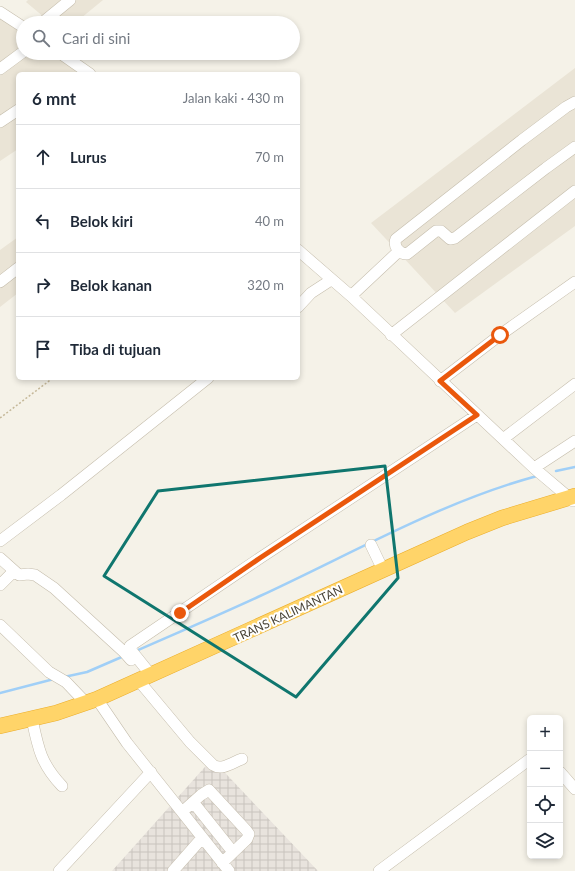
<!DOCTYPE html>
<html lang="id">
<head>
<meta charset="utf-8">
<style>
  :root { --surface:#fff; --page:#f6f6f7; --text:#1f2937; --muted:#747a83; --line:#e0e1e3 }
  body { margin:0; font-family:Lato,sans-serif; background:var(--page); color:var(--text) }
  .controls { position:absolute; right:12px; bottom:12px; display:grid; overflow:hidden; border-radius:6px; box-shadow:0 2px 6px #0003 }
  .controls button { width:36px; height:36px; display:grid; place-items:center; padding:0; border:0; border-bottom:1px solid var(--line); background:var(--surface); color:var(--text); font:20px sans-serif }
  .stop { position:absolute; width:12px; height:12px; margin:-9px; border:3px solid #ea580c; border-radius:50%; background:#fff }
  .stop.end { background:#ea580c; border-color:#fff; box-shadow:0 1px 4px #0008 }
  .list { margin:0; padding:0; list-style:none }
  h2 { display:flex; justify-content:space-between; align-items:center; height:52px; margin:0; padding:0 16px; font-size:17px }
  h2 small { font-size:13px; font-weight:400; color:var(--muted) }
  .list li { display:grid; grid-template-columns:26px 1fr auto; gap:12px; align-items:center; box-sizing:border-box; height:64px; padding:0 16px; border-top:1px solid var(--line) }
  .list b { display:block; font-size:15px; white-space:nowrap }
  .list em { font-size:13px; font-style:normal; color:var(--muted) }
  .icon { flex:none; width:22px; height:22px; fill:none; stroke:currentColor; stroke-width:2; stroke-linecap:round; stroke-linejoin:round }
  .map { position:relative; flex:none; width:575px; height:871px; overflow:hidden }
  .search { position:absolute; background:var(--surface); box-shadow:0 2px 6px #0003; left:16px; top:16px; width:284px; height:44px; display:flex; align-items:center; gap:10px; box-sizing:border-box; padding:0 14px; border-radius:22px; color:var(--muted); font-size:15px }
  .panel { position:absolute; background:var(--surface); box-shadow:0 2px 6px #0003; left:16px; top:72px; width:284px; height:308px; border-radius:6px }
  .map>svg:first-child { display:block }
  .residential { fill:#eae4d6 }
  .industrial { fill:url(#industrial-grid) }
  .lines { fill:none; stroke-linecap:round; stroke-linejoin:round }
  .stream { stroke:#a0cff7; stroke-width:2.5 }
  .minor-casing { stroke:#c5bdac; stroke-width:12 }
  .highway-casing { stroke:#ebae2c; stroke-width:16 }
  .path { stroke:#c5b899; stroke-width:1.5; stroke-dasharray:2 2; stroke-linecap:butt }
  .minor { stroke:#fff; stroke-width:11 }
  .highway { stroke:#ffd469; stroke-width:15 }
  .route { stroke:#ea580c; stroke-width:5 }
  .marked { fill:none; stroke:#0f766e; stroke-width:3; stroke-linejoin:round }
  .labels { text-anchor:middle; stroke-width:4; stroke-linejoin:round; paint-order:stroke }
  .street-label { font-size:12px; fill:#494336; stroke:#fff }
</style>
</head>
<body>
<div class="map">
<svg width="575" height="871" viewBox="0 0 575 871">
  <defs>
    <pattern id="industrial-grid" width="8" height="8" patternUnits="userSpaceOnUse"><rect width="8" height="8" fill="#e8e3dd"/><path d="M0 4h8M4 0v8" fill="none" stroke="#c8c4be"/></pattern>
  </defs>
  <rect width="100%" height="100%" fill="#f5f2e8"/>
  <path class="residential" d="M 28,0 L 103,0 L 75,23 L 51,23 L 26,2 Z
    M 0,16 L 23,31 L 23,53 L 53,53 L 79,74 L 18,74 L 18,149 L 0,161 Z
    M 575,68 L 575,226 L 455,313 L 371,223 Z
    M 18,237 L 18,293 L 0,307 L 0,250 Z"/>
  <path class="industrial" d="M 212,759 L 318,871 L 112,871 Z"/>
  <g class="lines">
    <path class="stream" d="M 556,471 L 575,467
      M 136,651 C 177,633 219,615 260,596 C 351,554 441,502 537,476
      M 64,677 L 87,672 L 124,656
      M 0,693 L 54,679"/>
    <defs>
      <path id="minor" d="M 0,12 L 23,27
        M 42,23 L 70,0
        M 60,53 L 90,74
        M 0,69 L 23,52
        M 575,102 L 566,107 L 522,140 L 396,239 C 393,246 399,254 407,254 L 436,231 L 441,231 L 450,239 L 455,238 L 546,168 L 575,147
        M 0,122 L 18,110
        M 298,250 L 351,296 L 534,468 L 573,501
        M 0,282 L 18,268
        M 351,296 L 399,251
        M 298,307 L 311,293 L 331,280
        M 391,335 L 575,191
        M 440,381 L 500,335 L 575,282
        M 503,439 L 575,384
        M 534,468 L 575,441
        M 0,541 L 61,495 L 208,378
        M 371,545 L 383,570
        M 0,558 L 19,575 L 28,574 L 35,575 L 54,588 L 124,652 L 131,660
        M 0,585 L 14,571
        M 0,625 L 49,672 L 66,682 L 86,703
        M 151,675 L 130,649 L 130,646 L 260,558 L 477,415
        M 139,681 L 190,742 L 213,765 C 222,771 233,762 242,759
        M 97,699 L 127,743 L 229,871
        M 32,719 C 38,748 41,764 62,786
        M 560,772 L 575,789
        M 193,802 L 233,852
        M 182,812 L 201,795 L 209,790 L 246,830 L 249,834 L 247,839 L 222,863
        M 59,871 L 151,772
        M 173,871 L 202,838
        M 379,871 L 530,759"/>
      <path id="highway" d="M 0,726 L 56,713 L 97,699 L 467,532 L 502,518 L 575,496"/>
    </defs>
    <use href="#minor" class="minor-casing"/>
    <use href="#highway" class="highway-casing"/>
    <path class="path" d="M 0,418 L 53,378"/>
    <use href="#minor" class="minor"/>
    <use href="#highway" class="highway"/>
  </g>
  <g class="lines">
    <path class="route" d="M 180,613 L 260,558 L 477,415 L 440,381 L 500,335"/>
  </g>
  <path class="marked" d="M 385,466 L 398,578 L 296,697 L 104,576 L 158,491 Z"/>
  <g class="labels">
    <g class="street-label">
      <text transform="translate(288 614) rotate(-25)" y="4">TRANS KALIMANTAN</text>
    </g>
  </g>
</svg>
<div class="controls">
<button>+</button>
<button>−</button>
<button><svg class="icon" aria-label="locate" viewBox="0 0 24 24"><circle cx="12" cy="12" r="6"/><path d="M12 2v4M12 18v4M2 12h4M18 12h4"/></svg></button>
<button><svg class="icon" aria-label="layers" viewBox="0 0 24 24"><path d="M12 4l9 5-9 5-9-5zM3 14l9 5 9-5"/></svg></button>
</div>
<div class="stop" style="left:500px;top:335px"></div>
<div class="stop end" style="left:180px;top:613px"></div>
<div class="search"><svg class="icon" aria-label="search" viewBox="0 0 24 24"><circle cx="10" cy="10" r="6"/><path d="M15 15l6 6"/></svg>Cari di sini</div>
<section class="panel">
<h2>6 mnt<small>Jalan kaki · 430 m</small></h2>
<ul class="list">
<li><svg class="icon" aria-label="ahead" viewBox="0 0 24 24"><path d="M12 20V5M6 11l6-6 6 6"/></svg><div><b>Lurus</b></div><em>70 m</em></li>
<li><svg class="icon" aria-label="left" viewBox="0 0 24 24"><path d="M17 20v-9H6M10 6l-5 5 5 5"/></svg><div><b>Belok kiri</b></div><em>40 m</em></li>
<li><svg class="icon" aria-label="right" viewBox="0 0 24 24"><path d="M7 20v-9h11M14 6l5 5-5 5"/></svg><div><b>Belok kanan</b></div><em>320 m</em></li>
<li><svg class="icon" aria-label="arrive" viewBox="0 0 24 24"><path d="M6 21V4h12l-3 4 3 4H6"/></svg><div><b>Tiba di tujuan</b></div></li>
</ul>
</section>
</div>
</body>
</html>
